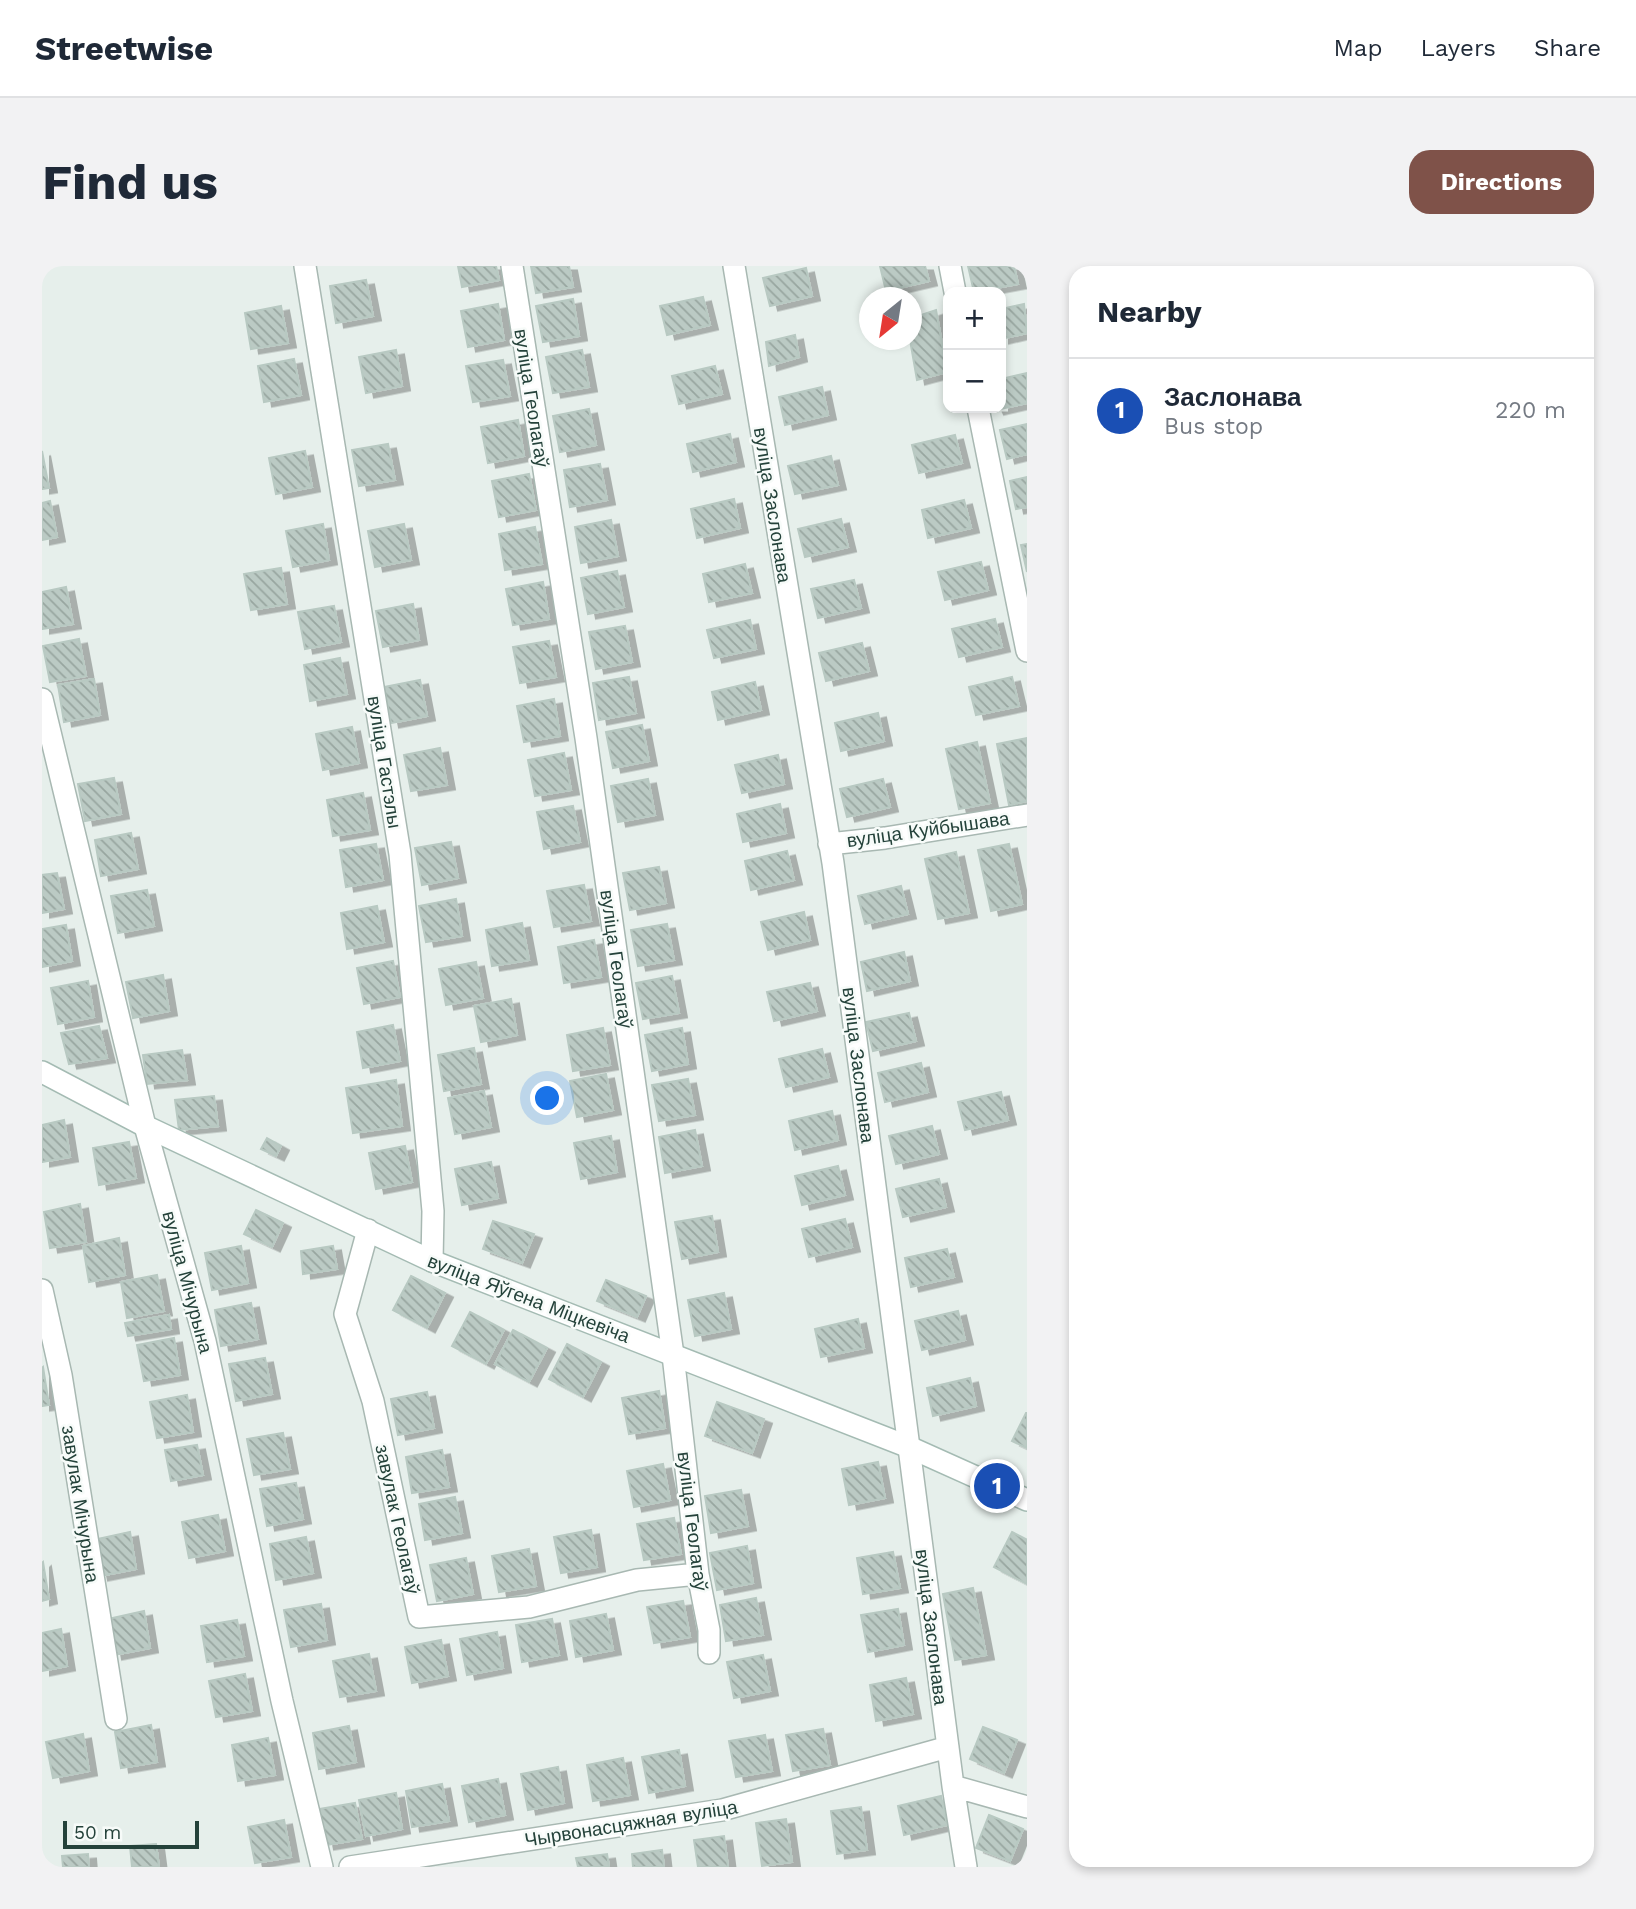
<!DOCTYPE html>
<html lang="en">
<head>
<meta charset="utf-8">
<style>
  :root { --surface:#fff; --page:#f2f2f3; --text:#1f2937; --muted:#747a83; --line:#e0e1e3; --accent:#7f5249 }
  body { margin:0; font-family:"Work Sans",sans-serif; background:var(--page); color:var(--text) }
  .controls { position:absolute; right:21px; top:21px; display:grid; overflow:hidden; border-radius:14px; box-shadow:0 4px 10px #0003 }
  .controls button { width:63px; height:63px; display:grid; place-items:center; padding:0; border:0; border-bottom:2px solid var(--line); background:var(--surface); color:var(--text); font:35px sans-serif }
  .compass { position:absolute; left:817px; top:21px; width:63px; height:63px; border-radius:50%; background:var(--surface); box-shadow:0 4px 10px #0003; rotate:210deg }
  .scale { position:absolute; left:21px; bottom:18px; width:136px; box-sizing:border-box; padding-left:7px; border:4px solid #24423a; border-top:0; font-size:19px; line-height:24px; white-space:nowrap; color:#24423a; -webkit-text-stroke:5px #f7fbf9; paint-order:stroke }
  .you { position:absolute; left:506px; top:833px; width:24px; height:24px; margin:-18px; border:5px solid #fff; border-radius:50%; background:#1a73e8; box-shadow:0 0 0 10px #1a73e833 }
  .badge { display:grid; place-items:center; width:46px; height:46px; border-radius:50%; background:var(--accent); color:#fff; font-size:23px; font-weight:700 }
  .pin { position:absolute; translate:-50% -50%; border:4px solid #fff; box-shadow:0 2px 7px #0006 }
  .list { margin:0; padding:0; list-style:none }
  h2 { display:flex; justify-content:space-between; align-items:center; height:91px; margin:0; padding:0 28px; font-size:30px }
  h2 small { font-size:23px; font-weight:400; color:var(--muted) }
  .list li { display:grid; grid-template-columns:46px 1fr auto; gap:21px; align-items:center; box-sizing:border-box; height:105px; padding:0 28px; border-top:2px solid var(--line) }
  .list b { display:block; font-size:26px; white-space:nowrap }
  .list p { margin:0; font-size:23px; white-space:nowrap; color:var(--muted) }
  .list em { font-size:23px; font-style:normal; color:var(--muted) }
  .map { position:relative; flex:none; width:985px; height:1601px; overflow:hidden; border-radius:21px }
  header { display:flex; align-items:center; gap:42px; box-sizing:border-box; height:98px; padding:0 35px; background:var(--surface); border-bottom:2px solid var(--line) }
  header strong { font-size:33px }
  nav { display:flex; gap:38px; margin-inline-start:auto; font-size:24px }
  .intro { display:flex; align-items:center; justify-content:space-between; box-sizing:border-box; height:168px; padding:0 42px }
  h1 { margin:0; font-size:49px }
  .button { padding:18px 32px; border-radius:21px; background:var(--accent); color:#fff; font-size:24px; font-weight:700 }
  main { display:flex; gap:42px; padding:0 42px }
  aside { flex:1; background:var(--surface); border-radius:21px; box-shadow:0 4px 10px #0003 }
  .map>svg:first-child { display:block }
  .building { fill:url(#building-back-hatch); stroke:#b8c9c2; stroke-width:2; filter:url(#shadow) }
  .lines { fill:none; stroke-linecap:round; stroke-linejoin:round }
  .street-casing { stroke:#a8b8b2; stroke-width:24 }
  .secondary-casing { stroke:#a4bbb3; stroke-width:24 }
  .street { stroke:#fff; stroke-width:21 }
  .secondary { stroke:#fff; stroke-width:21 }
  .labels { text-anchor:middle; stroke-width:5; stroke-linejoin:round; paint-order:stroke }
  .street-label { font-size:19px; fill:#24423a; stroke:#f7fbf9 }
</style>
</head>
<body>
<header>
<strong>Streetwise</strong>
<nav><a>Map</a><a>Layers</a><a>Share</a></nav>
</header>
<div class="intro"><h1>Find us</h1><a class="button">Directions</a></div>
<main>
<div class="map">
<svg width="985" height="1601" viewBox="0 0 985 1601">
  <defs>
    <pattern id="building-back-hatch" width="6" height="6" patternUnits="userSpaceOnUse" patternTransform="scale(1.75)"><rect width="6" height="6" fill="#bbcac4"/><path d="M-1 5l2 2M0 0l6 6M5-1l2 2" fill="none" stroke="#98a6a0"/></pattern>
    <filter id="shadow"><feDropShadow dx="8" dy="4.5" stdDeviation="0" flood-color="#0004"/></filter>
  </defs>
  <rect width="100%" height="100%" fill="#e6efeb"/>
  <path class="building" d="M 416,0 L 454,0 L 457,14 L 420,21 Z
    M 489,0 L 527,0 L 531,21 L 494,27 Z
    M 838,0 L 883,0 L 887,15 L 844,25 Z
    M 926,0 L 972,0 L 976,18 L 932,26 Z
    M 764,2 L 770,30 L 728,40 L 721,12 Z
    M 324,14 L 331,50 L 294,57 L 288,20 Z
    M 661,31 L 668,59 L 625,69 L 618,40 Z
    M 531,33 L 537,70 L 501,76 L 494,40 Z
    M 456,38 L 462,74 L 426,81 L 419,45 Z
    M 982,38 L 985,67 L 959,73 L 959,43 Z
    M 239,40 L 246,77 L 209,83 L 203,47 Z
    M 894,44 L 905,106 L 875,114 L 868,74 L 870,52 Z
    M 753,69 L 757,91 L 727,100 L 724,76 Z
    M 354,84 L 360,120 L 324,127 L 317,91 Z
    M 540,84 L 547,121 L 511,127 L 504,91 Z
    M 252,93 L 259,129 L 222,136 L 216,100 Z
    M 461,94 L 468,130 L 431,136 L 424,100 Z
    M 673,100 L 680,128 L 637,138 L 630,110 Z
    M 985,107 L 985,137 L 954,144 L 953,142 L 959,142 L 959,113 Z
    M 780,121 L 786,149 L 743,159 L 737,131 Z
    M 547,143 L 554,179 L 518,186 L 511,150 Z
    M 476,154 L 482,190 L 446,197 L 439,161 Z
    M 985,158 L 985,188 L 965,193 L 958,164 Z
    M 688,168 L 694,196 L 651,206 L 645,178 Z
    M 913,169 L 920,197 L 877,207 L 870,179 Z
    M 346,178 L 353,214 L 317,220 L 310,184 Z
    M 0,185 L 7,222 L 0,223 Z
    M 263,185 L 270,221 L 234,228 L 227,192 Z
    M 789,190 L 796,219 L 753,228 L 746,200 Z
    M 558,198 L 565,234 L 528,241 L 522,204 Z
    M 487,208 L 494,244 L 457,251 L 450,215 Z
    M 985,211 L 985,241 L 974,243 L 968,215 Z
    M 692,233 L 698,262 L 655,272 L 649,243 Z
    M 922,234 L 929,262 L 886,272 L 880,244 Z
    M 8,235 L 15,271 L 0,274 L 0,237 Z
    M 799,253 L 806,281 L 763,291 L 756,263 Z
    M 569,254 L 576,290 L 539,297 L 533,261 Z
    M 281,258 L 287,294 L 251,301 L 244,265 Z
    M 362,258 L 369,294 L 333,301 L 326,265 Z
    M 493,261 L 500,298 L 463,304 L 457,268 Z
    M 985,278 L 985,306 L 979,279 Z
    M 939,296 L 946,324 L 903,334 L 896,306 Z
    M 703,298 L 710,327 L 667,336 L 661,308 Z
    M 239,302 L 245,338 L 209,344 L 202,308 Z
    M 575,305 L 582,341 L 546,348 L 539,312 Z
    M 812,314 L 819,342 L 776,352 L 769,323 Z
    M 501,316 L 507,353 L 471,359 L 464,323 Z
    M 24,321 L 31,358 L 0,363 L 0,326 Z
    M 371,338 L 377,374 L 341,381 L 334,345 Z
    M 292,340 L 299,376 L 263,383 L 256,346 Z
    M 953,353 L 960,381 L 917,391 L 910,363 Z
    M 708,354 L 714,383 L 672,392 L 665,364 Z
    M 583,360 L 590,396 L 554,403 L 547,366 Z
    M 37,373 L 44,410 L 8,416 L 1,380 Z
    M 507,375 L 514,411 L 478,417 L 471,381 Z
    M 820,377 L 827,405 L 784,415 L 777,387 Z
    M 298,392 L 305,428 L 268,435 L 262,399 Z
    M 587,411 L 594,447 L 557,454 L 551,417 Z
    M 970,411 L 977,440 L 934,449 L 927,421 Z
    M 52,413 L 58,449 L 22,456 L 16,419 Z
    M 378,414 L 385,450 L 349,457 L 342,421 Z
    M 713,416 L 719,444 L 676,454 L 670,426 Z
    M 512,433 L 518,470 L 482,476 L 475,440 Z
    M 836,447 L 842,475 L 799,485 L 793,457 Z
    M 600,459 L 607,495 L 571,502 L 564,466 Z
    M 310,461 L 317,497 L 281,504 L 274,468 Z
    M 985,472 L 985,535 L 967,539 L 955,478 Z
    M 935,476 L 948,537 L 917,543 L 904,483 Z
    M 398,482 L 405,519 L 369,525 L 362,489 Z
    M 522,487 L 529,524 L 493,530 L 486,494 Z
    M 736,489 L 742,518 L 700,527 L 693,499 Z
    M 72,512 L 79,548 L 43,555 L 36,518 Z
    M 606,513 L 613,549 L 576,556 L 569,520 Z
    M 841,513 L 848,541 L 805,551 L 798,523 Z
    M 321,527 L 328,564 L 291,570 L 285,534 Z
    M 738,538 L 744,567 L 701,576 L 695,548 Z
    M 531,540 L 538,576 L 502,583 L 495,546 Z
    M 89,567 L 96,603 L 59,610 L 53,574 Z
    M 409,576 L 416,612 L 380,619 L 373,582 Z
    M 334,578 L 341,614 L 304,621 L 298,584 Z
    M 967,578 L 980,638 L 949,645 L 936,584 Z
    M 745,585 L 752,614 L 709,624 L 703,595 Z
    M 914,586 L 927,647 L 896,653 L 883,593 Z
    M 617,601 L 624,637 L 588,644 L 581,607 Z
    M 15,607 L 22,643 L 0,647 L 0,609 Z
    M 542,619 L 549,655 L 512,661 L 505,625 Z
    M 859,620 L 866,648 L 823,658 L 816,630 Z
    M 105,624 L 112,660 L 76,667 L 69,630 Z
    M 414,633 L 420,670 L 384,676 L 377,640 Z
    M 335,640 L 342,676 L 305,683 L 299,647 Z
    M 762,646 L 768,674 L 726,684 L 719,656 Z
    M 480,657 L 487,694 L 450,700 L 444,664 Z
    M 625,658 L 632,694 L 596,700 L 589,664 Z
    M 24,659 L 30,695 L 0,701 L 0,663 Z
    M 552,674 L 559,711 L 522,717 L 516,681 Z
    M 862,686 L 868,715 L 825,725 L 819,696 Z
    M 351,695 L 358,731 L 322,738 L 315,702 Z
    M 434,696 L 441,732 L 404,739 L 397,703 Z
    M 121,709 L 127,745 L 91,752 L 84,716 Z
    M 630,710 L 637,747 L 601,753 L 594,717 Z
    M 46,715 L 52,751 L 16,758 L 9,722 Z
    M 768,717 L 775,745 L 732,755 L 725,726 Z
    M 469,733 L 475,769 L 439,776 L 432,740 Z
    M 867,747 L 874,775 L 831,785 L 824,756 Z
    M 351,759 L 358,795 L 321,802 L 315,766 Z
    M 57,760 L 65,792 L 27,798 L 19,767 Z
    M 561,762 L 568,799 L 531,805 L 525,769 Z
    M 640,762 L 646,798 L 610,805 L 603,769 Z
    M 432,782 L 439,818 L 402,825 L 396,789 Z
    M 780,783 L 787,811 L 744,821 L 737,793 Z
    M 140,784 L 145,814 L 105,818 L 101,789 Z
    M 879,797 L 886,826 L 843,836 L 836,807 Z
    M 564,808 L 571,844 L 535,851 L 528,815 Z
    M 646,813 L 653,849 L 617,855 L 610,819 Z
    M 354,814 L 360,860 L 311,867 L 304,822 Z
    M 442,825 L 449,861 L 413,868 L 406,832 Z
    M 959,826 L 966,854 L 923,864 L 916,836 Z
    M 172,830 L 176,860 L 137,864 L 133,834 Z
    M 790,845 L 796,874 L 753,884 L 747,855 Z
    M 22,854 L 28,891 L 0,896 L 0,859 Z
    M 890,860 L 897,888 L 854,898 L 847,870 Z
    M 653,864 L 660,900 L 623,907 L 617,871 Z
    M 569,870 L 575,906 L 539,913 L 532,877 Z
    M 225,872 L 239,880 L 234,890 L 219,883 Z
    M 87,876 L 94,912 L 57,919 L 51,882 Z
    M 363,880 L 370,916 L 334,923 L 327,887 Z
    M 449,896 L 456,932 L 420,939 L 413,903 Z
    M 796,900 L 803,929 L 760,939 L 753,910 Z
    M 897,913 L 904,941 L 861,951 L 854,923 Z
    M 38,938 L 44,976 L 8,982 L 2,946 Z
    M 214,944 L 241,957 L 230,981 L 202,968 Z
    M 670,950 L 676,986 L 640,993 L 633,956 Z
    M 803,953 L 810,981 L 767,991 L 760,963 Z
    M 451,955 L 492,968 L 480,997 L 441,983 Z
    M 77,972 L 83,1009 L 47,1016 L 41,980 Z
    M 199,980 L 206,1017 L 170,1024 L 163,987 Z
    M 291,980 L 295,1003 L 261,1008 L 259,985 Z
    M 905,983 L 912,1011 L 869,1021 L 863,992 Z
    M 115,1009 L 122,1045 L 85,1052 L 79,1016 Z
    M 369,1010 L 403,1027 L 385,1062 L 351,1044 Z
    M 564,1014 L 604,1030 L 595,1051 L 555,1035 Z
    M 682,1027 L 689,1063 L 653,1070 L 646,1034 Z
    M 209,1037 L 216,1073 L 179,1080 L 173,1044 Z
    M 916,1045 L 923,1074 L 880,1084 L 873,1055 Z
    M 428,1046 L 462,1064 L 444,1098 L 410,1080 Z
    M 127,1049 L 129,1063 L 86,1070 L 83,1057 Z
    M 816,1053 L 822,1082 L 779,1091 L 773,1063 Z
    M 471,1064 L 505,1082 L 487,1116 L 453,1098 Z
    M 132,1072 L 138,1109 L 102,1115 L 95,1079 Z
    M 525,1078 L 559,1096 L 541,1131 L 507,1113 Z
    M 223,1092 L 230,1128 L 194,1135 L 187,1098 Z
    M 1,1101 L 7,1139 L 0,1140 L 0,1102 Z
    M 928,1112 L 934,1140 L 891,1150 L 885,1122 Z
    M 617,1125 L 623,1162 L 587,1168 L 580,1132 Z
    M 385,1126 L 392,1162 L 356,1169 L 349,1133 Z
    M 145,1129 L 151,1166 L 115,1172 L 108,1136 Z
    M 675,1136 L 722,1153 L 710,1187 L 663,1170 Z
    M 984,1147 L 985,1147 L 985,1182 L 970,1175 Z
    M 241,1167 L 248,1203 L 212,1209 L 205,1173 Z
    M 155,1179 L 161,1209 L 129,1215 L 123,1184 Z
    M 400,1184 L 407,1221 L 370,1227 L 364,1191 Z
    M 836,1196 L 843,1232 L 807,1239 L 800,1203 Z
    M 621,1198 L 628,1234 L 592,1241 L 585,1205 Z
    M 254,1217 L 261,1253 L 225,1260 L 218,1223 Z
    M 699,1224 L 706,1260 L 669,1267 L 663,1230 Z
    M 413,1231 L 420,1267 L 383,1274 L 377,1238 Z
    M 176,1249 L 183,1285 L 147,1292 L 140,1256 Z
    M 632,1252 L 639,1288 L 602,1294 L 595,1258 Z
    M 549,1264 L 555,1301 L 519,1307 L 512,1271 Z
    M 88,1266 L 94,1303 L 58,1310 L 51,1274 Z
    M 970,1266 L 985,1274 L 985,1318 L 952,1301 Z
    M 264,1271 L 271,1307 L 234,1314 L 228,1278 Z
    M 705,1280 L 711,1317 L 675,1324 L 668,1287 Z
    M 487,1283 L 494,1320 L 457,1326 L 450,1290 Z
    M 851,1286 L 858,1322 L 821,1328 L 815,1292 Z
    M 424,1292 L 431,1328 L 395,1335 L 388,1299 Z
    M 1,1296 L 7,1333 L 0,1335 L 0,1297 Z
    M 931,1322 L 944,1389 L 913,1394 L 901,1328 Z
    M 714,1332 L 721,1369 L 684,1375 L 678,1339 Z
    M 641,1335 L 648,1371 L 612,1377 L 605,1341 Z
    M 279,1338 L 285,1374 L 249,1381 L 242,1344 Z
    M 856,1343 L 862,1379 L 826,1386 L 819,1349 Z
    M 102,1345 L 108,1382 L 72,1389 L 66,1353 Z
    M 564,1348 L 571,1384 L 534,1391 L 528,1355 Z
    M 510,1353 L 517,1389 L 480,1396 L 474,1359 Z
    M 195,1354 L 202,1390 L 165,1396 L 159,1360 Z
    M 19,1363 L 25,1400 L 0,1405 L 0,1367 Z
    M 455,1366 L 461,1402 L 425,1409 L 418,1373 Z
    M 399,1374 L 406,1410 L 370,1417 L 363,1381 Z
    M 327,1388 L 334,1425 L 298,1431 L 291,1395 Z
    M 721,1389 L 728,1425 L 692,1432 L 685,1396 Z
    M 203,1408 L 210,1445 L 174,1451 L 167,1415 Z
    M 864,1412 L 871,1448 L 834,1455 L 828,1419 Z
    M 109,1459 L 115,1496 L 79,1502 L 73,1466 Z
    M 307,1460 L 314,1496 L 277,1503 L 271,1467 Z
    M 941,1461 L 975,1474 L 962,1507 L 928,1493 Z
    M 781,1463 L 788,1499 L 751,1505 L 744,1469 Z
    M 41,1468 L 47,1505 L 11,1512 L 4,1476 Z
    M 723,1469 L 730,1505 L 694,1511 L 687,1475 Z
    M 226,1472 L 233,1509 L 196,1515 L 190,1479 Z
    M 637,1484 L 643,1520 L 607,1527 L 600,1491 Z
    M 581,1492 L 588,1529 L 551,1535 L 545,1499 Z
    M 516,1501 L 522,1537 L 486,1544 L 479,1508 Z
    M 456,1513 L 463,1549 L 427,1556 L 420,1520 Z
    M 400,1518 L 407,1555 L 370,1561 L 364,1525 Z
    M 354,1527 L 360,1563 L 324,1570 L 317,1534 Z
    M 899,1530 L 905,1559 L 862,1569 L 856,1540 Z
    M 313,1537 L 320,1573 L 284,1579 L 277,1543 Z
    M 819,1541 L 825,1584 L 795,1588 L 789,1545 Z
    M 947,1549 L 981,1563 L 968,1595 L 934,1582 Z
    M 744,1553 L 750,1596 L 720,1600 L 714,1557 Z
    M 242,1554 L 249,1591 L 213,1597 L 206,1561 Z
    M 682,1570 L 686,1601 L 656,1601 L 652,1574 Z
    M 114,1578 L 117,1601 L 90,1601 L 88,1580 Z
    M 620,1584 L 622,1601 L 591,1601 L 590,1588 Z
    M 46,1588 L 47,1601 L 21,1601 L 20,1590 Z
    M 565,1588 L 567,1601 L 536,1601 L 534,1592 Z"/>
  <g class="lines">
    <defs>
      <path id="street" d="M 263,0 L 358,588 L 391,945 L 390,995
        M 470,0 L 544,472 L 631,1089 L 656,1308 L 667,1364 L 667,1387
        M 692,0 L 791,597 L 911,1520 L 924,1601
        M 908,0 L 913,26
        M 936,142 L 985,385
        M 0,433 L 103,860 L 163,1075 L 240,1435 L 280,1601
        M 787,578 L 843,572 L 985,549
        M 326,964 L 303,1048 L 331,1135 L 377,1351 L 487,1341 L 595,1314 L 656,1308
        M 0,1024 L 19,1109 L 74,1453
        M 911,1520 L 985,1541
        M 308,1601 L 680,1544 L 906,1481"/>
      <path id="secondary" d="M 0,806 L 103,860 L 390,995 L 867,1181 L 985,1234"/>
    </defs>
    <use href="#street" class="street-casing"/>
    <use href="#secondary" class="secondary-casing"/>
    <use href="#street" class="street"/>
    <use href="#secondary" class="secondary"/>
  </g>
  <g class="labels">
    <g class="street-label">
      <text transform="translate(490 132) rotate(81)" y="7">вуліца Геолагаў</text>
      <text transform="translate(731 239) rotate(81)" y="7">вуліца Заслонава</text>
      <text transform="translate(343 496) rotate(81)" y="7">вуліца Гастэлы</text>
      <text transform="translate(886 563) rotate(-8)" y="7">вуліца Куйбышава</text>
      <text transform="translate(575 693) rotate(82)" y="7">вуліца Геолагаў</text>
      <text transform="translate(817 799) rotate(83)" y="7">вуліца Заслонава</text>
      <text transform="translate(146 1016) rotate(75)" y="7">вуліца Мічурына</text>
      <text transform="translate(487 1032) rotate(21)" y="7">вуліца Яўгена Міцкевіча</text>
      <text transform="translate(39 1238) rotate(81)" y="7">завулак Мічурына</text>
      <text transform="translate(356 1253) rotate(78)" y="7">завулак Геолагаў</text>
      <text transform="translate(651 1255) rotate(83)" y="7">вуліца Геолагаў</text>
      <text transform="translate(890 1361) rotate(83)" y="7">вуліца Заслонава</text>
      <text transform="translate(589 1557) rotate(-9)" y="7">Чырвонасцяжная вуліца</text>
    </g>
  </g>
</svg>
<div class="controls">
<button>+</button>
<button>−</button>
</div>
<svg class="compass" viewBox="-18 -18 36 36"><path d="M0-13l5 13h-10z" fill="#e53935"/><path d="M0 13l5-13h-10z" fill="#747a83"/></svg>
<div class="scale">50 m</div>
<div class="you"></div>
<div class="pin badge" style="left:955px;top:1220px;background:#1a4fb4">1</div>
</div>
<aside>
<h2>Nearby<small></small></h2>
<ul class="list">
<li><span class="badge" style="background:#1a4fb4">1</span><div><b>Заслонава</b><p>Bus stop</p></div><em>220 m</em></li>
</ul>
</aside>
</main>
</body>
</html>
